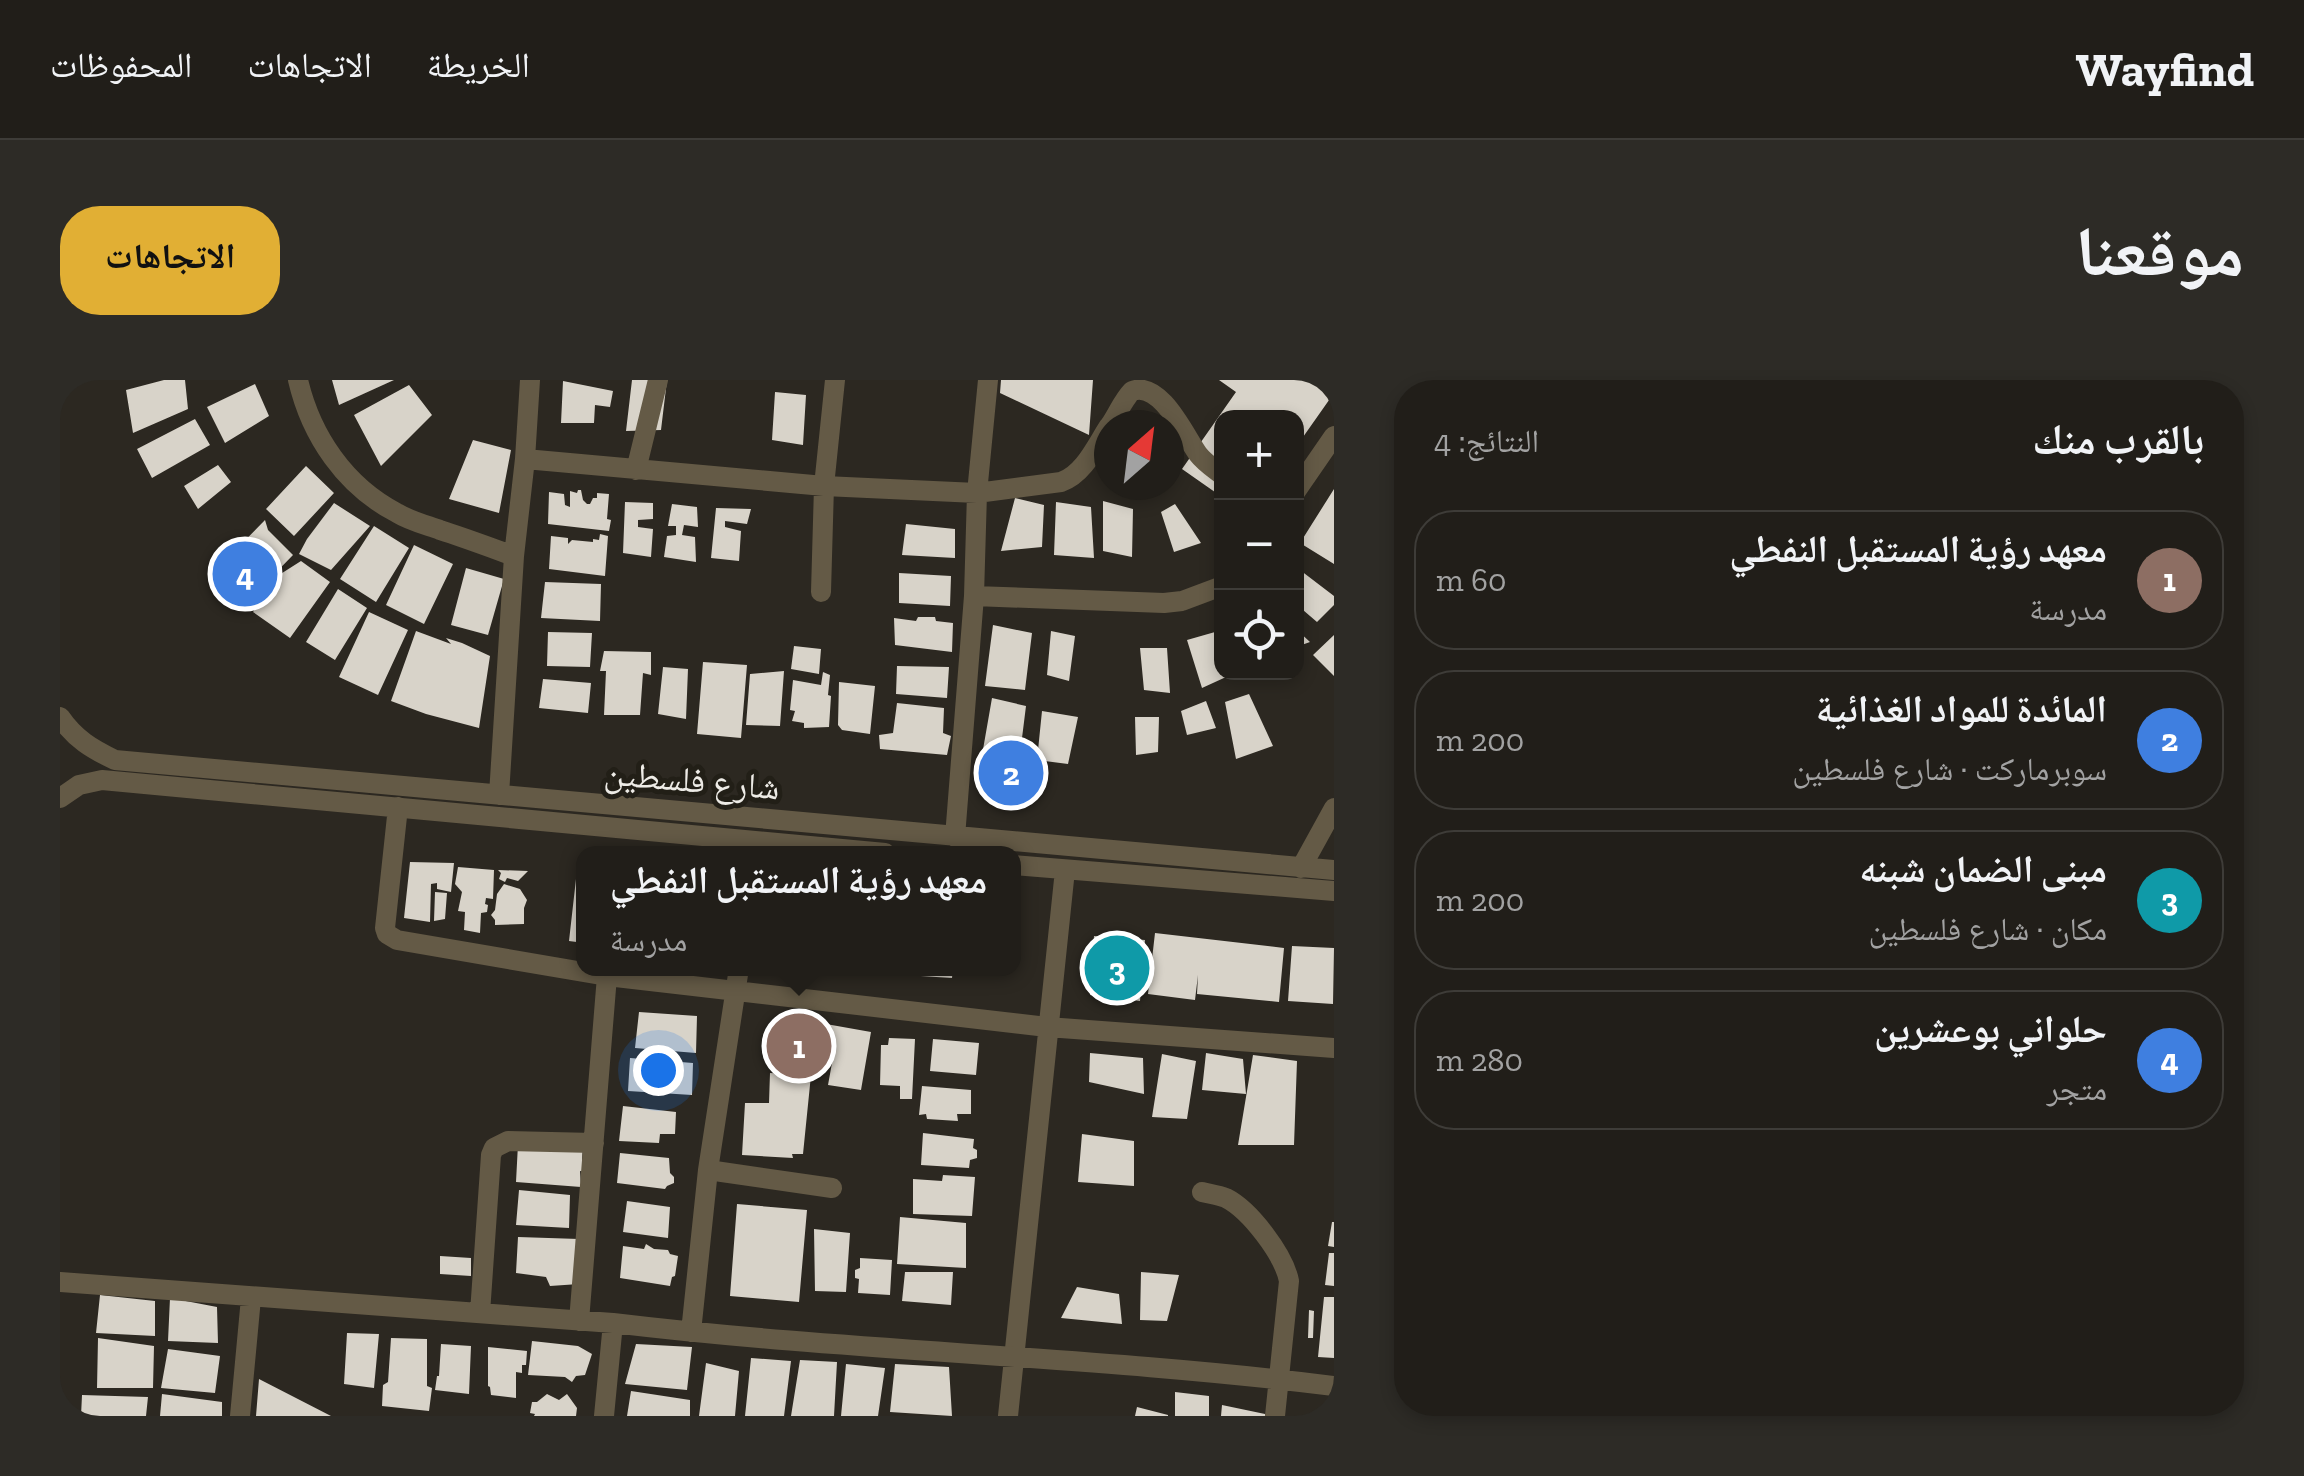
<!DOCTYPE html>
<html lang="ar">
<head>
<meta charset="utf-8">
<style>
  :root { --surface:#211e19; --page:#2d2b26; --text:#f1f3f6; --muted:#a2a2a2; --line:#3e3c38; --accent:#e1af34 }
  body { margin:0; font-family:"Zilla Slab","Noto Naskh Arabic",serif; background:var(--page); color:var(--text); direction:rtl }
  .controls { position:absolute; right:30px; top:30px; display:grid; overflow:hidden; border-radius:20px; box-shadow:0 5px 15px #0003 }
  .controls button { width:90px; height:90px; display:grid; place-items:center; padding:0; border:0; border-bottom:2px solid var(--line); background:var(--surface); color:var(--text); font:50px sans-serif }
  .compass { position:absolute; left:1034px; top:30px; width:90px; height:90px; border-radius:50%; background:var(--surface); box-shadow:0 5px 15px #0003; rotate:28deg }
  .you { position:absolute; left:598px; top:690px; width:35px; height:35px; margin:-25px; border:8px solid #fff; border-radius:50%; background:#1a73e8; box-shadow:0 0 0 15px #1a73e833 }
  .badge { display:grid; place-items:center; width:65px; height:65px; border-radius:50%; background:var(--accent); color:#fff; font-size:32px; font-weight:700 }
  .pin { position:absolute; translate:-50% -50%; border:5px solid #fff; box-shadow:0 2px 10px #0006 }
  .popup { position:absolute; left:516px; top:466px; width:445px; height:130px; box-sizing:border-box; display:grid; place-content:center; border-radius:20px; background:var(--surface); filter:drop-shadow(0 2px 8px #0005); font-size:32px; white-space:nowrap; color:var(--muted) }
  .popup b { font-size:38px; color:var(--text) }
  .popup::after { content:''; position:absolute; left:50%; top:100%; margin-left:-20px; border:20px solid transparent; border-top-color:var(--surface) }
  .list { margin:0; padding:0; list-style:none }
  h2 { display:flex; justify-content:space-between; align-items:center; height:130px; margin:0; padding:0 40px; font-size:42px }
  h2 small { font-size:32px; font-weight:400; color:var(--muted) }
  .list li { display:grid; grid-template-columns:65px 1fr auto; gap:30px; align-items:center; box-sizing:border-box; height:140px; margin:0 20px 20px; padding:0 20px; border:2px solid var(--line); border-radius:40px }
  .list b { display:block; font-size:38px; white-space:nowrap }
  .list p { margin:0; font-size:32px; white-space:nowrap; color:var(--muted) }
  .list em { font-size:32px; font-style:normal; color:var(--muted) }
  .icon { flex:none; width:55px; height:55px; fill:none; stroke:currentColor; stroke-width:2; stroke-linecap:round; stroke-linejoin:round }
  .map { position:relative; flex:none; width:1274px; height:1036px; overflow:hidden; direction:ltr; border-radius:40px }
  header { display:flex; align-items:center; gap:60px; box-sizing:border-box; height:140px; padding:0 50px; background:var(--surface); border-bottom:2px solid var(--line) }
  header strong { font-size:48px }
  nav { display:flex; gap:55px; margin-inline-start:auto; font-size:35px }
  .intro { display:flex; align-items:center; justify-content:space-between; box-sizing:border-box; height:240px; padding:0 60px }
  h1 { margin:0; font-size:70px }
  .button { padding:25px 45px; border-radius:40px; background:var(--accent); color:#111; font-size:35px; font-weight:700 }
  main { display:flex; gap:60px; padding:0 60px }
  aside { flex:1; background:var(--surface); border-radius:40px; box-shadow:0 5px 15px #0003 }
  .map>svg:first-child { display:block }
  .building { fill:#d8d3c9 }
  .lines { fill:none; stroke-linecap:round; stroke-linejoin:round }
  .minor { stroke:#645a46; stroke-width:20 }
  .labels { text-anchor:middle; stroke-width:10; stroke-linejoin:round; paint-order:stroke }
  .street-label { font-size:35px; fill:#edebe6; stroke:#221f17 }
</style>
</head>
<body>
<header>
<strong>Wayfind</strong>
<nav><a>الخريطة</a><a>الاتجاهات</a><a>المحفوظات</a></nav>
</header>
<div class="intro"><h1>موقعنا</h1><a class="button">الاتجاهات</a></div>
<main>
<aside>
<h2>بالقرب منك<small>النتائج: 4</small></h2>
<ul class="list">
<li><span class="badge" style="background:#8d6e63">1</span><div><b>معهد رؤية المستقبل النفطي</b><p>مدرسة</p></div><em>60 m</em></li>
<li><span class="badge" style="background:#3f7fe0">2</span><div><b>المائدة للمواد الغذائية</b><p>سوبرماركت · شارع فلسطين</p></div><em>200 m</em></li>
<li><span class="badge" style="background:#0f9aa8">3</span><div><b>مبنى الضمان شبنه</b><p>مكان · شارع فلسطين</p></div><em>200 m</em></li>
<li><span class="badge" style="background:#3f7fe0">4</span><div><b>حلواني بوعشرين</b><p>متجر</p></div><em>280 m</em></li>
</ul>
</aside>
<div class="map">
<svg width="1274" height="1036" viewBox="0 0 1274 1036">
  <rect width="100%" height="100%" fill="#2c2821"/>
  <path class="building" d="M 104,0 L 125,0 L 128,29 L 73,53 L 66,10 Z
    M 272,0 L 334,0 L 279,25 Z
    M 572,0 L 607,0 L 601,50 L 566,51 Z
    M 941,0 L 1033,0 L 1029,55 L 940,13 Z
    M 1159,0 L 1274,0 L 1274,13 L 1236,67 L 1236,38 L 1162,38 L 1162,117 L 1122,89 L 1176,12 Z
    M 503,1 L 553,11 L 550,27 L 535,25 L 534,43 L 501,43 Z
    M 195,4 L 209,36 L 165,63 L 147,27 Z
    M 349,5 L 372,35 L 321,86 L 294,35 Z
    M 715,12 L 746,15 L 743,65 L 712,60 Z
    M 135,39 L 150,65 L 92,98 L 77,69 Z
    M 413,60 L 451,70 L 439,133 L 389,119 Z
    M 158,85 L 171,102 L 138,129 L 124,106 Z
    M 246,86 L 274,113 L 234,156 L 206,129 Z
    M 1274,109 L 1274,184 L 1240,163 Z
    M 518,110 L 521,110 L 523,120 L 527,124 L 530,124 L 533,118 L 537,118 L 537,113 L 549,114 L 547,139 L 551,140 L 549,151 L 488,144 L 489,112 L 504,114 L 505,125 L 510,127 L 510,111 L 517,113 Z
    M 955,118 L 984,125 L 982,167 L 941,171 Z
    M 1043,121 L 1073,129 L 1072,177 L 1043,171 Z
    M 565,122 L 593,123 L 593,139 L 578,140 L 578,147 L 593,149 L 591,177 L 563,173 Z
    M 996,122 L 1031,127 L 1034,178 L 994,175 Z
    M 274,123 L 310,146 L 271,190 L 239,174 L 247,159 Z
    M 612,124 L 637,127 L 638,147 L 624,145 L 622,155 L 635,157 L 636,182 L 604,177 L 607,156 L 616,155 L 616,146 L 608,146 Z
    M 1115,124 L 1141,163 L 1114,172 L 1101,132 Z
    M 656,128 L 691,129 L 687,144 L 665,141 L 665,147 L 681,151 L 679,181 L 651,178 Z
    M 205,140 L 208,150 L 233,175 L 190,219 L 158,188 Z
    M 846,144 L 895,149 L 895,178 L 842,175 Z
    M 314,146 L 349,168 L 316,222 L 280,199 Z
    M 540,154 L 548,156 L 545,196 L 489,189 L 491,156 L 508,158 L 508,164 L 512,160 L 533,162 L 533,159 L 539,160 Z
    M 354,165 L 393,184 L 364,244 L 326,225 Z
    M 241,181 L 270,202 L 230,258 L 193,232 L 219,195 Z
    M 1236,187 L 1274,216 L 1274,225 L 1257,242 L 1236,224 Z
    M 406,188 L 444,199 L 428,255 L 391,245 Z
    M 839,193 L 891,196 L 890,226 L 839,223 Z
    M 485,202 L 541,204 L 540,241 L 481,238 Z
    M 278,209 L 307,228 L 275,280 L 246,262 Z
    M 309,232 L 348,250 L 318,315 L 279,297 Z
    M 858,237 L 875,237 L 876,241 L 893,243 L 892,272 L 835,265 L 834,238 L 856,241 Z
    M 933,245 L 972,253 L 965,310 L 925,306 Z
    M 1236,249 L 1250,262 L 1236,267 Z
    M 1162,250 L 1162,292 L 1177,292 L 1142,308 L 1127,260 Z
    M 356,251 L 391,264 L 386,258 L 402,263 L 430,276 L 419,348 L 366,334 L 331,321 Z
    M 991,251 L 1015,256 L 1009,301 L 987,295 Z
    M 488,252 L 532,253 L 530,287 L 487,286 Z
    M 1274,255 L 1274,296 L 1253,275 Z
    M 734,266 L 761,269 L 759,294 L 731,289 Z
    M 1080,268 L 1107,268 L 1110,313 L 1084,310 Z
    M 544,271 L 591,272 L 591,295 L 583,293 L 580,335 L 544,335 L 546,291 L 540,291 Z
    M 643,282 L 687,285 L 681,358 L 637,354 Z
    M 837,286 L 889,287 L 887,318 L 836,314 Z
    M 603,287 L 628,289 L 626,339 L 598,334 Z
    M 724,291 L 720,346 L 686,345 L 690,294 Z
    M 763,292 L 770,295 L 768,315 L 771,316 L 769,347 L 744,348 L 744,343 L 732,341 L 735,331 L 730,330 L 733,300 L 761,305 Z
    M 483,299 L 531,303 L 528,333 L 479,328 Z
    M 779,302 L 815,306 L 810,354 L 782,350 L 778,345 Z
    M 1189,314 L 1213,366 L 1176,379 L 1165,322 Z
    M 932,318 L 966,326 L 962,358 L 964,369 L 921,381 Z
    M 1146,321 L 1156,348 L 1127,355 L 1121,331 Z
    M 837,323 L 884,328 L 883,353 L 891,356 L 887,375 L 820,369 L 819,355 L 833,353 Z
    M 982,331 L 1018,337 L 1008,384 L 977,380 Z
    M 1075,337 L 1099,337 L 1098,372 L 1076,375 Z
    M 350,482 L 394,483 L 391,512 L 377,509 L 377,503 L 371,504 L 370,542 L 344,538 Z
    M 398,487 L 434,490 L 433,519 L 426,518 L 425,524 L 428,525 L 427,532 L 421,533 L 420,553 L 404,550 L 405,532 L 398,531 L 402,512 L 395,504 Z
    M 438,490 L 468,491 L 458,501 L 447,498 L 445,502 L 439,499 L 441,493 Z
    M 516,499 L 524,500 L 524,563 L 509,561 Z
    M 444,504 L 460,509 L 467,520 L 464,528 L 464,544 L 435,545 L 435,540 L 431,535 L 435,530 L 437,514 Z
    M 375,512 L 387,513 L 385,539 L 374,541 Z
    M 1095,553 L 1224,568 L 1219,622 L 1137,614 L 1138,595 L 1135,620 L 1088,614 Z
    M 1034,556 L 1085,560 L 1080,621 L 1030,615 Z
    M 1232,566 L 1274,568 L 1273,624 L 1228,621 Z
    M 846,588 L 893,588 L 892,598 L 845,595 Z
    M 579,632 L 637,636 L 636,673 L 575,668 Z
    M 766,644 L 811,652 L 801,710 L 768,705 L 776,661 L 769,658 Z
    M 721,647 L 760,650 L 757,680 L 704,675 L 706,654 L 720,655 Z
    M 829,658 L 855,659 L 852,719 L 840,719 L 840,706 L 820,705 L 821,665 L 828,665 Z
    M 873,659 L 919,663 L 916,695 L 870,691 Z
    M 1030,673 L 1083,678 L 1084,714 L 1029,702 Z
    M 1146,673 L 1183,679 L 1186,714 L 1142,710 Z
    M 1102,674 L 1136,681 L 1127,739 L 1092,737 Z
    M 1193,675 L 1237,681 L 1234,765 L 1178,765 Z
    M 570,678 L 633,683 L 632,715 L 568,711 Z
    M 710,693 L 751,695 L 743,774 L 732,774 L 733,778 L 682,775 L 685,723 L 709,723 Z
    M 862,706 L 911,710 L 911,734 L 897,734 L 898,741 L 867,739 L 866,734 L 859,735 Z
    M 563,726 L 616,732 L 615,754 L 600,754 L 599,763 L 559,761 Z
    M 863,753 L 914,759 L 913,768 L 917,770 L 917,778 L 910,780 L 909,788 L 861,785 Z
    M 1022,754 L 1074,761 L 1074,806 L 1018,802 Z
    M 458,764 L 523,765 L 522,780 L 526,779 L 526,792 L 520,791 L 521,807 L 456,802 Z
    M 560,773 L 609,778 L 610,793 L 614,797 L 614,803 L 607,806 L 605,809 L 557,803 Z
    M 883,795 L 915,797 L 912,836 L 853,834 L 853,799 L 882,801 Z
    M 459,810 L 510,815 L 509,848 L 456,845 Z
    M 567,821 L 610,827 L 608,858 L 563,852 Z
    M 677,824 L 747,830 L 739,922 L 670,916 Z
    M 840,837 L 906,843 L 906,888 L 837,884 Z
    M 1272,842 L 1274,842 L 1274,867 L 1268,866 Z
    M 754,849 L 790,853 L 786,912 L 755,911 Z
    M 458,857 L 519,859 L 519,904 L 490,906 L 486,897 L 456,893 Z
    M 586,864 L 594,869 L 608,870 L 610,874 L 618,876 L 615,896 L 612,897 L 610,906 L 560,898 L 563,866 L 584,869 Z
    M 1269,873 L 1274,873 L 1274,906 L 1265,905 Z
    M 380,876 L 411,878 L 411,896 L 380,894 Z
    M 800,878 L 832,880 L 830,915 L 798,913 L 799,899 L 795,898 L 795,890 L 800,888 Z
    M 845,892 L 893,892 L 891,925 L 842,921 Z
    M 1081,892 L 1119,895 L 1107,941 L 1080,940 Z
    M 1017,907 L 1059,914 L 1062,944 L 1001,938 Z
    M 40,915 L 95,921 L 95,956 L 36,953 Z
    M 1264,917 L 1274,917 L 1274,978 L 1258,977 Z
    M 110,918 L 157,927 L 158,963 L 108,961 Z
    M 1249,930 L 1254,931 L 1253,958 L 1248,958 Z
    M 287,953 L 319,954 L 314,1008 L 284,1004 Z
    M 38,958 L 94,966 L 93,1008 L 37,1008 Z
    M 331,958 L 367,959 L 367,1006 L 372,1008 L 369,1031 L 322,1026 L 323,1005 L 328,1002 Z
    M 472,961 L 518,966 L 532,974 L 525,995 L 516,996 L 512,1002 L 505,997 L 468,995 Z
    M 381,964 L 411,966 L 409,1014 L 375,1010 L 377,996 L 379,996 Z
    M 576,964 L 632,967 L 627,1010 L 565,1004 Z
    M 428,967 L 467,971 L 466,985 L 462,985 L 462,993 L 456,992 L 456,1018 L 431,1015 L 430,1007 L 428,1006 Z
    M 108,969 L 160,976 L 155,1013 L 101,1008 Z
    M 691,978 L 731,981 L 724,1036 L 685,1036 Z
    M 740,980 L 777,982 L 774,1036 L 731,1036 Z
    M 646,983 L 679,991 L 675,1036 L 639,1036 Z
    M 786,984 L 825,988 L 818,1036 L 781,1036 Z
    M 835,984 L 889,987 L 892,1036 L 830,1032 Z
    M 199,999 L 271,1036 L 196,1036 Z
    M 571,1011 L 630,1020 L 630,1036 L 567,1036 Z
    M 1115,1012 L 1149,1016 L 1149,1036 L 1115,1036 Z
    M 102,1014 L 162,1022 L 162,1036 L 100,1036 Z
    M 487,1014 L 499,1020 L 507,1014 L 517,1028 L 516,1036 L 474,1036 L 475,1034 L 470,1033 L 472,1022 L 477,1022 Z
    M 22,1015 L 88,1017 L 86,1036 L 21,1036 Z
    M 1162,1025 L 1205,1034 L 1205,1036 L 1161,1036 Z
    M 1077,1027 L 1108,1035 L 1108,1036 L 1075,1036 Z
    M 1260,1028 L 1274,1030 L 1274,1036 L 1259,1036 Z"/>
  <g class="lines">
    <path class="minor" d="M 238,0 C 251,56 285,106 337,133 C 350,141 366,145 380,150 C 405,158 429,167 454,176
      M 1050,45 C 1057,35 1063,20 1072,11 C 1101,0 1126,58 1138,74 C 1144,82 1153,88 1162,95
      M 465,79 L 764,106 L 917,113 L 1001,102 C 1024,94 1036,66 1049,46
      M 576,90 L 598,0
      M 1236,111 L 1274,56
      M 761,212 L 764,106 L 775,0
      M 914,216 L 1104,223 L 1122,221 L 1162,206
      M 0,337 C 15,359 32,369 55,380 L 1274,490
      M 439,415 L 454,176 L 465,79 L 470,0
      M 0,418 L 19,405 L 42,400 L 825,473
      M 338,427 L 325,548 L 327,554 L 337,560 L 547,596 L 987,647 L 1274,668
      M 895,457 L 914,216 L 917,113 L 928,0
      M 954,485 L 1274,511
      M 1241,488 L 1274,428
      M 648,790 L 772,808
      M 1142,812 C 1150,814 1158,815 1166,818 C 1190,830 1224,875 1229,901 L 1215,1036
      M 0,902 L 553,943 C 793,972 1035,976 1274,1006
      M 420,933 L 431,775 L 434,768 L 448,761 L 534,763
      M 519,941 L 547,596
      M 631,952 L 648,790 L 679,588
      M 180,1036 L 191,918
      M 544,1036 L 553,943
      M 948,1036 L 1005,490"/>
  </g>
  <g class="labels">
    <g class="street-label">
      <text transform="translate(632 400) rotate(5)" y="12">شارع فلسطين</text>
    </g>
  </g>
</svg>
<div class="controls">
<button>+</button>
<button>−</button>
<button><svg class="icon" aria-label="locate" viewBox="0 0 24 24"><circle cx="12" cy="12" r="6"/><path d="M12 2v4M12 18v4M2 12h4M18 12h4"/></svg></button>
</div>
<svg class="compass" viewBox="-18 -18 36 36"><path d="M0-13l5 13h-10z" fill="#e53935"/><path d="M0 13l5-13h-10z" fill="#a2a2a2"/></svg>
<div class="you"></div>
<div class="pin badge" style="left:739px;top:666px;background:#8d6e63">1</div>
<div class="popup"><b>معهد رؤية المستقبل النفطي</b>مدرسة</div>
<div class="pin badge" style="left:951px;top:393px;background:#3f7fe0">2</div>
<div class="pin badge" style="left:1057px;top:588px;background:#0f9aa8">3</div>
<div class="pin badge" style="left:185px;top:194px;background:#3f7fe0">4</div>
</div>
</main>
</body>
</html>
